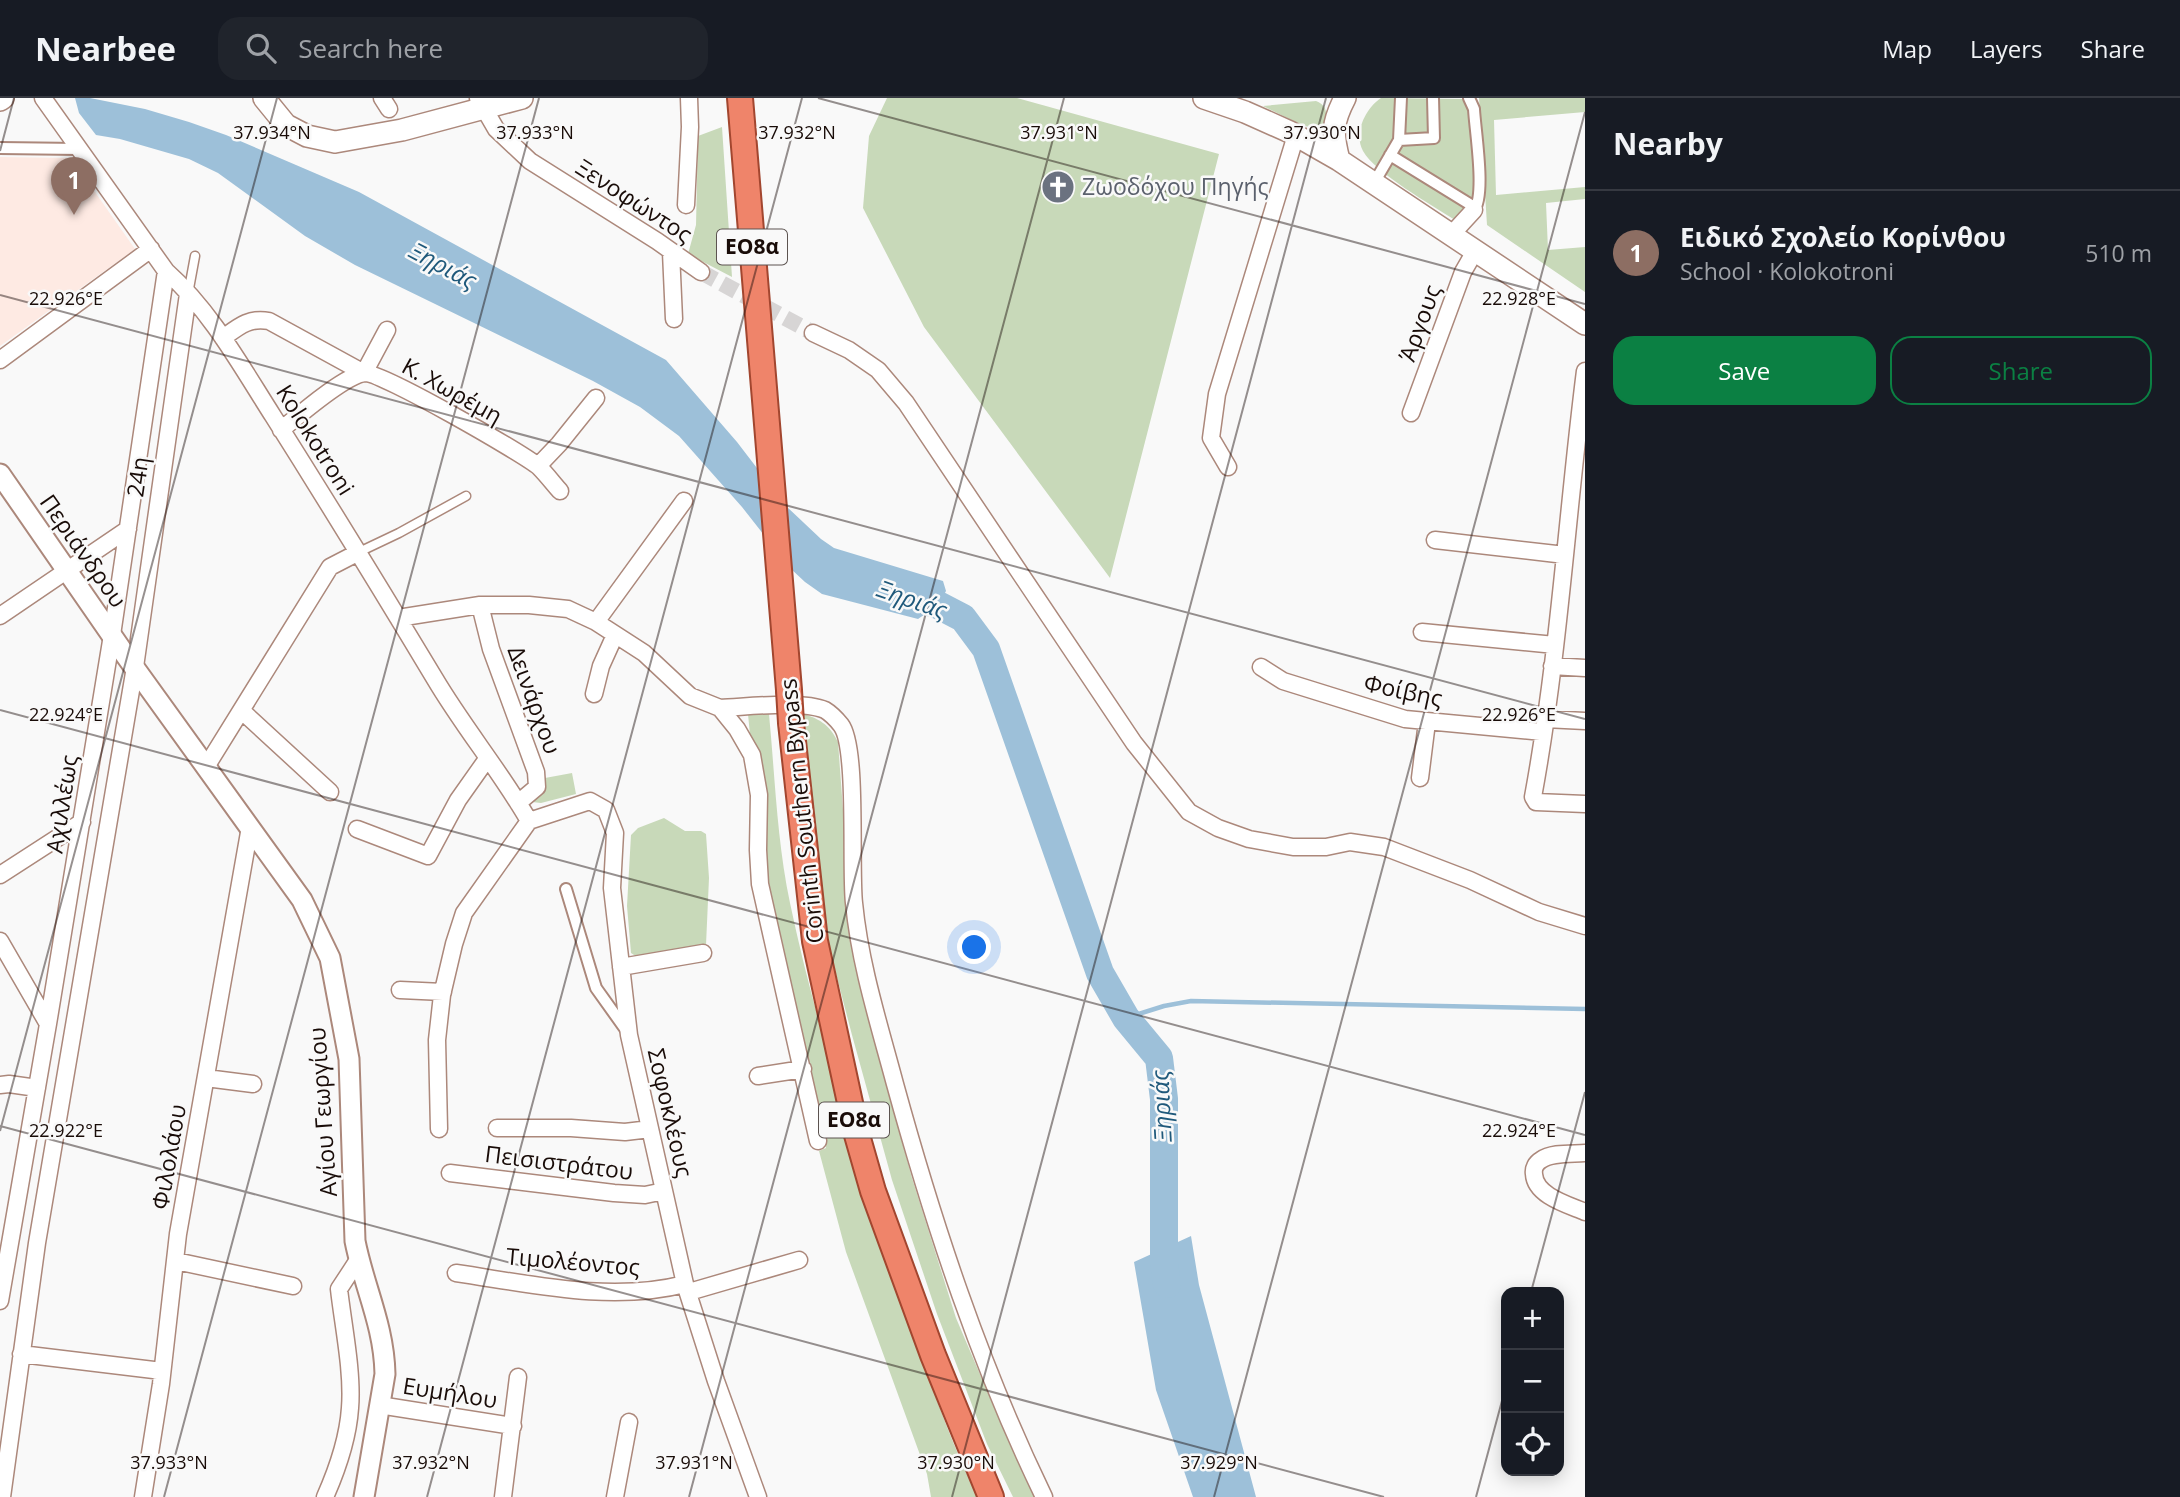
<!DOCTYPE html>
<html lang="en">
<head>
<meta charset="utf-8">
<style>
  :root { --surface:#171b24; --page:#20242c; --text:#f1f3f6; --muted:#9ea1a6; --line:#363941; --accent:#0b8043 }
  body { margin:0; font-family:"Open Sans",sans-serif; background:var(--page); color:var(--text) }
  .controls { position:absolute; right:21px; bottom:21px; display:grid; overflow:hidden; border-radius:14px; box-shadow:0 4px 18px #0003 }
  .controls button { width:63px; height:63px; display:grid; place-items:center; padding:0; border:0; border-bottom:2px solid var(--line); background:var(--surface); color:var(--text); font:35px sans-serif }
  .you { position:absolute; left:975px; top:850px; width:24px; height:24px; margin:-18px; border:5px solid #fff; border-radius:50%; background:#1a73e8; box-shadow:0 0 0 10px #1a73e833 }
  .badge { display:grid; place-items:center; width:46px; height:46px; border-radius:50%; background:var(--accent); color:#fff; font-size:23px; font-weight:700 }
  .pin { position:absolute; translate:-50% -58px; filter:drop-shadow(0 2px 4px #0008) }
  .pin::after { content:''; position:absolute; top:37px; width:24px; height:21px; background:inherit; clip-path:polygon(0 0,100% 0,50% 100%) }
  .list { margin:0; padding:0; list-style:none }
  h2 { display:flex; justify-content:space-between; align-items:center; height:91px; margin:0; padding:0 28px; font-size:30px }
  h2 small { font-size:23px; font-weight:400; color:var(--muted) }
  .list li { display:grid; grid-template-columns:46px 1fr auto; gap:21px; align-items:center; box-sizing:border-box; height:126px; padding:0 28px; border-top:2px solid var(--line) }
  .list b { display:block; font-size:26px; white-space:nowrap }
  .list p { margin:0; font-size:23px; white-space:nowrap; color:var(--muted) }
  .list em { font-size:23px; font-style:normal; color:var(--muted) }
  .actions { display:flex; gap:14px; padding:21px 28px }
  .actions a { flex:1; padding:16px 0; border:2px solid var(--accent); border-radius:21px; text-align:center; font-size:24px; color:var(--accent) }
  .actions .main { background:var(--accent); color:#fff }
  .icon { flex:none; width:38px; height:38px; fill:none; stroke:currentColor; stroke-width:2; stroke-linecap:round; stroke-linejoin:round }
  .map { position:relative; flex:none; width:1585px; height:1399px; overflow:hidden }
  header { display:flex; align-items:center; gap:42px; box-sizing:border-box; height:98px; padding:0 35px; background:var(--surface); border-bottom:2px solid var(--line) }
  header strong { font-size:33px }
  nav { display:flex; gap:38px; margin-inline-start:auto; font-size:24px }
  .search { width:490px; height:63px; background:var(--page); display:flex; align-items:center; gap:18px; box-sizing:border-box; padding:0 24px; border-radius:21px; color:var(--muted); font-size:26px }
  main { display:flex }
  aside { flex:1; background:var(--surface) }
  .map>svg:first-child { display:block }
  .education { fill:#feeae3 }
  .green { fill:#c8d9b9 }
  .water { fill:#9dc0d9 }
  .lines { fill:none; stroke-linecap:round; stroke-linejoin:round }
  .stream { stroke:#9dc0d9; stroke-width:4.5 }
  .river { stroke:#9dc0d9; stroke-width:28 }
  .minor-tunnel { stroke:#d7d5d5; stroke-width:16; stroke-dasharray:16 8; stroke-linecap:butt }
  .service-casing { stroke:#ac887b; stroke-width:11 }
  .pedestrian-casing { stroke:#ac887b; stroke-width:14 }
  .minor-casing { stroke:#ac887b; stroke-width:19 }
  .tertiary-casing { stroke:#ac887b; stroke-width:23 }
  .secondary-casing { stroke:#ac887b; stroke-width:24 }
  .trunk-casing { stroke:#a2462f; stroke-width:28 }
  .service { stroke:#fff; stroke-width:8 }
  .pedestrian { stroke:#fff; stroke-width:10 }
  .minor { stroke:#fff; stroke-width:16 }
  .tertiary { stroke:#fff; stroke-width:19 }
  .secondary { stroke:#fff; stroke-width:21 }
  .trunk { stroke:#ef846a; stroke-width:24 }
  .trunk-bridge-casing { stroke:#a2462f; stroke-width:28; stroke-linecap:butt }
  .trunk-bridge { stroke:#ef846a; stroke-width:24 }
  .ticks { fill:none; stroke:#190c08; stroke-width:2; stroke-opacity:0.45 }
  .labels { text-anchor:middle; stroke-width:5; stroke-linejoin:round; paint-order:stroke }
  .shield { fill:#f9f9f9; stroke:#5c5350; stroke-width:2 }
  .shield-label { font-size:21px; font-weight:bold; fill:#190c08 }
  .worship-label { font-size:23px; fill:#5b616d; stroke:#f9f9f9; text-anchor:start }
  .street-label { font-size:23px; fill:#190c08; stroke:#f9f9f9 }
  .water-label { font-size:24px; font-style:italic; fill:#1f597b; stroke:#f9f9f9 }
  .ticks-label { font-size:18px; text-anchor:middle; fill:#190c08; stroke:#f9f9f9; stroke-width:5; stroke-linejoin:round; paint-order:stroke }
</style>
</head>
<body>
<header>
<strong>Nearbee</strong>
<div class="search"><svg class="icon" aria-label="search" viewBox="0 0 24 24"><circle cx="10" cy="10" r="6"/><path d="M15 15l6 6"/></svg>Search here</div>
<nav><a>Map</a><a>Layers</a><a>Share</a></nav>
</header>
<main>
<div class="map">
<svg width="1585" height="1399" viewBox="0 0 1585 1399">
  <rect width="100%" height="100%" fill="#f9f9f9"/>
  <path class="education" d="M 0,59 L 71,60 L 135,151 L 0,248 Z"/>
  <path class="green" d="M 887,0 L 1017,0 L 1219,56 L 1110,480 L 924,229 L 863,110 L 869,38 Z
    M 1381,0 L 1469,1 L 1475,98 L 1455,122 C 1432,107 1375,75 1363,53 C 1353,35 1366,10 1381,0 Z
    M 1479,0 L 1585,0 L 1585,14 L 1494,22 L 1496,97 L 1585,89 L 1585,101 L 1546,105 L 1548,152 L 1585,149 L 1585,194 L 1487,127 Z
    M 1316,3 C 1326,7 1327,13 1326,23 L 1318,30 L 1304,28 L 1263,8 Z
    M 722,29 L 732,179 L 688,156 L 696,127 L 698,38 Z
    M 799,615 C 819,620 829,626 838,644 L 853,848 L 872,935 L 912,1080 L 956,1220 L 1002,1328 L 1036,1399 L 1013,1399 L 987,1346 L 937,1216 L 892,1082 L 852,937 L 822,822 Z
    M 748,616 L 769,616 C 775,679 777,743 790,805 C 813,915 848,1023 881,1131 C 909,1219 937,1317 978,1399 L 931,1399 L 927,1376 L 846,1154 L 819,1053 L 826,1050 L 768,798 L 757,657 L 750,637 Z
    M 572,675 L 576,696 L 541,705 L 532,704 L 545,680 Z
    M 664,720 L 685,733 L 701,733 L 706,736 L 709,780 L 706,847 L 637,859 L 631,855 L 627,808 L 631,737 L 638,730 Z"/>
  <path class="water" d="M 75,0 L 90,0 L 145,11 L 189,24 L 226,37 L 359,94 L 666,262 L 737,344 L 786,408 L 821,441 L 834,450 L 943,483 L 946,493 L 938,507 L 918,521 L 822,496 L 805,484 L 790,470 L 742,409 L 679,338 L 640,309 L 593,283 L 355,167 L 305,138 L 218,75 L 189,61 L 120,41 L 96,37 L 79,15 Z
    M 1191,1138 L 1199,1187 L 1256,1399 L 1193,1399 L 1156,1292 L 1134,1164 Z"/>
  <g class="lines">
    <path class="stream" d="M 1126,920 L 1164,908 L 1191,903 L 1585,911"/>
    <path class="river" d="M 902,495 L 938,507 L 963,520 L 986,551 L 1100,875 L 1126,920 L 1159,960 L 1164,1001 L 1164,1165 L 1167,1186"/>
    <path class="minor-tunnel" d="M 701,174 L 813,235"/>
    <defs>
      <path id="service" d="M 188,196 L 195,158
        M 359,454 L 399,435 L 466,398"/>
      <path id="pedestrian" d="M 1469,0 L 1474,11 C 1475,32 1486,97 1474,112
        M 1399,42 L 1434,40 L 1433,0
        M 0,50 L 79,51
        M 1390,57 L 1476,110
        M 1374,85 L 1399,42 L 1401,0
        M 566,791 L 596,890 L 626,932"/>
      <path id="minor" d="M 43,0 L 166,173 C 211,213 241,268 273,318 C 328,405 382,493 435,581 C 464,630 501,674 529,723
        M 382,0 L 389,11
        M 478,0 L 496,31 L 530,63 L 657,143 L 701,174
        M 686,107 L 690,29 L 689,0
        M 1451,137 L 1474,112
        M 671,154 L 674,221
        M 813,235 L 849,252 L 878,272 L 906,305 L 1134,645 L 1189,714 L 1218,730 L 1249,741 L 1293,749 L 1326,749 L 1350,744 L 1384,749 L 1470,782 L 1539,814 L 1585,828
        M 223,240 C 238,229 249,219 269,223 L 364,275 L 387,232
        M 0,262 L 151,151
        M 1585,273 C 1567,415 1559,558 1533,699 L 1536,704 L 1585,706
        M 1411,315 L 1463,174 L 1475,153
        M 281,332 C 298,318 345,277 365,275 C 381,274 522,355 539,369 C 546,376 553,385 560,393
        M 538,368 L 559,346 L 596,300
        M 1228,369 L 1211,340 L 1217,296 L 1296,37
        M 1435,442 L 1565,457
        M 480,507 L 491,551 L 536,674 L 537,689 L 518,705
        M 0,518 L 128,431
        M 398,520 L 480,507 L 529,507 L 568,511 L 596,524 L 644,555 L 690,598 L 720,610 L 737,631 L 752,657 L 759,697 L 758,752 L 760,786 L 818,1043
        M 596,524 L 684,403
        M 1422,534 L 1555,547
        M 1552,568 L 1585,570
        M 1261,569 L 1283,583 L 1405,621 L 1543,634
        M 594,596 L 601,568 L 615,537
        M 720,610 C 747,609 802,602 825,612 C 830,615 837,622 841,627 C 858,649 850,770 854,805 C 860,867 879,926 895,986 C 934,1128 980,1267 1044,1399
        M 242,613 L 330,694
        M 1545,621 L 1585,623
        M 206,669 L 330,469 L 359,454
        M 1420,680 L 1427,624
        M 529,723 L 590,703 L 606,712 L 615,735 L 612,790 L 629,937 L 685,1186 L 716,1283 L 758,1399
        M 357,731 L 428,758 L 458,702 L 487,661
        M 0,777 L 82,724
        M 0,843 L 48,926
        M 621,869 L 703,855
        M 400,892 L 443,894
        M 758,978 L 803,971
        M 206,980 L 253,986
        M 0,987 L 9,986 L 37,990
        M 497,1030 L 571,1030 L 625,1034 L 650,1031
        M 439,1031 L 437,942 L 442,897 L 454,846 L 464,815 L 529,723
        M 1585,1055 C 1572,1056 1552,1054 1541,1062 C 1536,1065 1533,1070 1534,1076 C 1535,1098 1569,1107 1585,1114
        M 450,1075 L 614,1095 L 645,1097 L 664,1093
        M 176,1163 L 293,1188
        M 456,1175 C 531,1186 611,1205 685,1186
        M 689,1194 L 799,1162
        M 0,1203 L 48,926 L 112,537 L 166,173
        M 21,1256 L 162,1273
        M 379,1307 L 513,1328
        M 2,1399 L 37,1145 L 135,569 L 188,196
        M 143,1399 L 161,1286 L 178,1136 L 250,729
        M 325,1399 C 337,1372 348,1340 350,1310 C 353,1274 343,1227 339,1191 L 358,1162
        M 503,1399 L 518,1279
        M 615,1399 L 629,1324"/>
      <path id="tertiary" d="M 0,376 L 126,558 L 302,802 L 330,860 L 349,961 L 355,1143 C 364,1189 384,1227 385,1276 L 364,1399"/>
      <path id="secondary" d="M 264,0 L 286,27 L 307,38 L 335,44 L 402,32 L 522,0
        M 1204,0 L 1245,14 L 1290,34 L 1339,62 L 1585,226
        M 0,2 L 3,0
        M 1339,62 C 1332,35 1332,25 1345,0"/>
      <path id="trunk" d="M 740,0 L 789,592
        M 791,625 L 815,843 L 857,1037 L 873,1093 L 933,1257 L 991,1399"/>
    </defs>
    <use href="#service" class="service-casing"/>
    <use href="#pedestrian" class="pedestrian-casing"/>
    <use href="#minor" class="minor-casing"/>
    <use href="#tertiary" class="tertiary-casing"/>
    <use href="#secondary" class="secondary-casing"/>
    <use href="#trunk" class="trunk-casing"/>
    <use href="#service" class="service"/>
    <use href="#pedestrian" class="pedestrian"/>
    <use href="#minor" class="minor"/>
    <use href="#tertiary" class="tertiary"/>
    <use href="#secondary" class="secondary"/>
    <use href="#trunk" class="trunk"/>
    <defs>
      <path id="trunk-bridge" d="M 789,592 L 791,625"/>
    </defs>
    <use href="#trunk-bridge" class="trunk-bridge-casing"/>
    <use href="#trunk-bridge" class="trunk-bridge"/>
  </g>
  <path class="ticks" d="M 818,0 L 1585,206M 0,53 L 14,0M 0,197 L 1585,621M 0,612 L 1585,1037M 0,1028 L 1384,1399M 0,1033 L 277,0M 1531,1194 L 1585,994M 164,1399 L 539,0M 427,1399 L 802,0M 689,1399 L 1064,0M 952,1399 L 1326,0M 1214,1399 L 1585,14M 1476,1399 L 1506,1288"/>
  <defs>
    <symbol id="church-disc" viewBox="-11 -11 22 22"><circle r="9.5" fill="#6b7280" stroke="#f9f9f9"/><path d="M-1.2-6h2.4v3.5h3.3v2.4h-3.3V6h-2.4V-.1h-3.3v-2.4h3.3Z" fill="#fff"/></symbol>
  </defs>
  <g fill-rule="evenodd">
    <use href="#church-disc" x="1039" y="70" width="38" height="38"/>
  </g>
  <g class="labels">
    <g class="shield">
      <rect x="717" y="131.5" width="70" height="35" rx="5"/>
      <rect x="819" y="1004.5" width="70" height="35" rx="5"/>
    </g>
    <g class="shield-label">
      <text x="752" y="156">ΕΟ8α</text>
      <text x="854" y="1029">ΕΟ8α</text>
    </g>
    <g class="worship-label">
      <text x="1082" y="97">Ζωοδόχου Πηγής</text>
    </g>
    <g class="street-label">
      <text transform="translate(634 103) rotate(33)" y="8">Ξενοφώντος</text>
      <text transform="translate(1420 225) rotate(-70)" y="8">Άργους</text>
      <text transform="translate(452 293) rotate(29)" y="8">Κ. Χωρέμη</text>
      <text transform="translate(315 342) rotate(58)" y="8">Kolokotroni</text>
      <text transform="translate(138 379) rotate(-82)" y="8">24η</text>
      <text transform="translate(83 453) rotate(55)" y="8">Περιάνδρου</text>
      <text transform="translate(1403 593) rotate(12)" y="8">Φοίβης</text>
      <text transform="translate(534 602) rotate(70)" y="8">Δεινάρχου</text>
      <text transform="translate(62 706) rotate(-81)" y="8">Αχιλλέως</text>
      <text transform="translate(802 713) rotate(-96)" y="8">Corinth Southern Bypass</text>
      <text transform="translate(323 1014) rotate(-94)" y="8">Αγίου Γεωργίου</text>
      <text transform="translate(670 1015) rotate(77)" y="8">Σοφοκλέους</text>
      <text transform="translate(169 1059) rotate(-80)" y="8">Φιλολάου</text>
      <text transform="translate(559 1065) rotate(7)" y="8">Πεισιστράτου</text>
      <text transform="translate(573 1164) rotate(5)" y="8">Τιμολέοντος</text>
      <text transform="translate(450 1295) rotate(9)" y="8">Ευμήλου</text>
    </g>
    <g class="water-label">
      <text transform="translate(443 168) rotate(28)" y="8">Ξηριάς</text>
      <text transform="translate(912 502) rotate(19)" y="8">Ξηριάς</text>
      <text transform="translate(1162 1008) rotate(-93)" y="8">Ξηριάς</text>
    </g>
  </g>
  <g class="ticks-label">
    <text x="272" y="41">37.934°N</text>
    <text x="535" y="41">37.933°N</text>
    <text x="797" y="41">37.932°N</text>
    <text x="1059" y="41">37.931°N</text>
    <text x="1322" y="41">37.930°N</text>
    <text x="1519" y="207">22.928°E</text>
    <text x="66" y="207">22.926°E</text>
    <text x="1519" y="623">22.926°E</text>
    <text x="66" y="623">22.924°E</text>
    <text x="1519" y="1039">22.924°E</text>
    <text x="66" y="1039">22.922°E</text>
    <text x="169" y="1371">37.933°N</text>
    <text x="431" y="1371">37.932°N</text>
    <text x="694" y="1371">37.931°N</text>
    <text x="956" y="1371">37.930°N</text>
    <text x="1219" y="1371">37.929°N</text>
  </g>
</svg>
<div class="controls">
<button>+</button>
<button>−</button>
<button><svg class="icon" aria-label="locate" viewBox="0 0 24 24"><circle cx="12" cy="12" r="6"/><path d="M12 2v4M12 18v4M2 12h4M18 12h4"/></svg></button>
</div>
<div class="you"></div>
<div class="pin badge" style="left:74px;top:117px;background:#8d6e63">1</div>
</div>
<aside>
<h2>Nearby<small></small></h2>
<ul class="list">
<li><span class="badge" style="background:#8d6e63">1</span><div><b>Ειδικό Σχολείο Κορίνθου</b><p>School · Kolokotroni</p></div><em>510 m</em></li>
</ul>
<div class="actions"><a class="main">Save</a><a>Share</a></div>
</aside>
</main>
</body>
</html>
